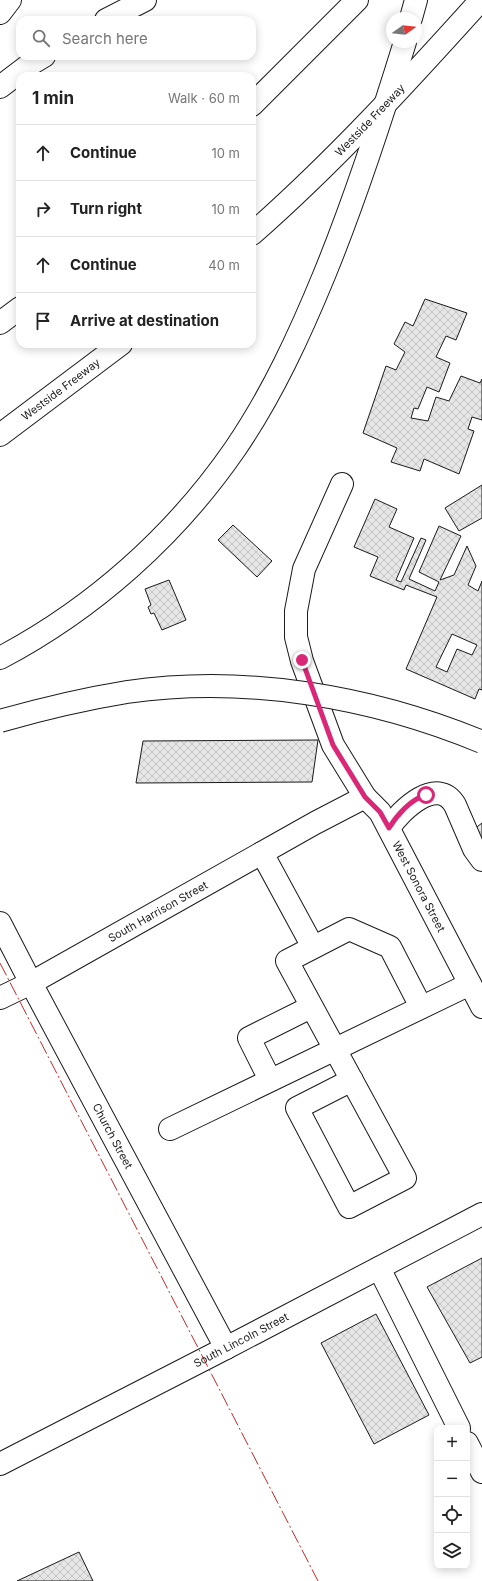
<!DOCTYPE html>
<html lang="en">
<head>
<meta charset="utf-8">
<style>
  :root { --surface:#fff; --page:#f6f6f6; --text:#222; --muted:#767676; --line:#e0e0e0 }
  body { margin:0; font-family:Inter,sans-serif; background:var(--page); color:var(--text) }
  .controls { position:absolute; right:12px; bottom:12px; display:grid; overflow:hidden; border-radius:8px; box-shadow:0 2px 10px #0003 }
  .controls button { width:36px; height:36px; display:grid; place-items:center; padding:0; border:0; border-bottom:1px solid var(--line); background:var(--surface); color:var(--text); font:20px sans-serif }
  .compass { position:absolute; left:386px; top:12px; width:36px; height:36px; border-radius:50%; background:var(--surface); box-shadow:0 2px 10px #0003; rotate:75deg }
  .stop { position:absolute; width:12px; height:12px; margin:-9px; border:3px solid #db2777; border-radius:50%; background:#fff }
  .stop.end { background:#db2777; border-color:#fff; box-shadow:0 1px 4px #0008 }
  .list { margin:0; padding:0; list-style:none }
  h2 { display:flex; justify-content:space-between; align-items:center; height:52px; margin:0; padding:0 16px; font-size:17px }
  h2 small { font-size:13px; font-weight:400; color:var(--muted) }
  .list li { display:grid; grid-template-columns:26px 1fr auto; gap:12px; align-items:center; box-sizing:border-box; height:56px; padding:0 16px; border-top:1px solid var(--line) }
  .list b { display:block; font-size:15px; white-space:nowrap }
  .list em { font-size:13px; font-style:normal; color:var(--muted) }
  .icon { flex:none; width:22px; height:22px; fill:none; stroke:currentColor; stroke-width:2; stroke-linecap:round; stroke-linejoin:round }
  .map { position:relative; flex:none; width:482px; height:1581px; overflow:hidden }
  .search { position:absolute; background:var(--surface); box-shadow:0 2px 10px #0003; left:16px; top:16px; width:240px; height:44px; display:flex; align-items:center; gap:10px; box-sizing:border-box; padding:0 14px; border-radius:12px; color:var(--muted); font-size:15px }
  .panel { position:absolute; background:var(--surface); box-shadow:0 2px 10px #0003; left:16px; top:72px; width:240px; height:276px; border-radius:12px }
  .map>svg:first-child { display:block }
  .building { fill:url(#building-cross-hatch); stroke:#1a1a1a; fill-rule:evenodd }
  .lines { fill:none; stroke-linecap:round; stroke-linejoin:round }
  .minor-casing { stroke:#1a1a1a; stroke-width:24 }
  .highway-casing { stroke:#1a1a1a; stroke-width:24 }
  .minor { stroke:#fff; stroke-width:22 }
  .highway { stroke:#fff; stroke-width:22 }
  .highway-bridge-casing { stroke:#1a1a1a; stroke-width:24; stroke-linecap:butt }
  .highway-bridge { stroke:#fff; stroke-width:22 }
  .power { stroke:#c62828; stroke-width:1; stroke-dasharray:14 3 2 3; stroke-linecap:butt }
  .route { stroke:#db2777; stroke-width:5 }
  .labels { text-anchor:middle; stroke-width:3; stroke-linejoin:round; paint-order:stroke }
  .street-label { font-size:11px; fill:#1a1a1a; stroke:#fff }
</style>
</head>
<body>
<div class="map">
<svg width="482" height="1581" viewBox="0 0 482 1581">
  <defs>
    <pattern id="building-cross-hatch" width="8" height="8" patternUnits="userSpaceOnUse"><rect width="8" height="8" fill="#e6e6e6"/><path d="M0 0l8 8M0 8l8-8" fill="none" stroke="#c5c5c5"/></pattern>
  </defs>
  <rect width="100%" height="100%" fill="#fff"/>
  <path class="building" d="M 425,299 L 467,313 L 456,340 L 446,336 L 436,357 L 450,363 L 439,392 L 427,387 L 418,409 L 414,408 L 411,418 L 428,421 L 436,397 L 449,401 L 461,376 L 480,383 L 482,379 L 482,420 L 472,417 L 468,429 L 474,431 L 459,474 L 424,459 L 420,471 L 391,462 L 397,448 L 363,433 L 386,366 L 396,370 L 405,352 L 394,344 L 405,322 L 413,326 Z
    M 482,485 L 482,518 L 459,531 L 445,508 Z
    M 375,499 L 397,509 L 389,527 L 414,538 L 396,580 L 401,582 L 421,538 L 426,540 L 409,579 L 435,591 L 439,582 L 419,572 L 439,526 L 461,536 L 440,580 L 454,575 L 467,546 L 476,566 L 468,585 L 478,591 L 482,581 L 482,690 L 479,689 L 475,699 L 406,669 L 437,597 L 406,585 L 404,590 L 370,576 L 378,557 L 354,547 ZM 452,634 L 477,645 L 472,655 L 457,649 L 447,672 L 436,667 Z
    M 233,525 L 272,561 L 257,577 L 218,540 Z
    M 169,580 L 186,620 L 162,630 L 154,613 L 151,614 L 148,607 L 151,605 L 145,589 Z
    M 318,740 L 312,782 L 136,783 L 143,741 Z
    M 482,823 L 482,848 L 469,833 Z
    M 482,1258 L 482,1357 L 470,1363 L 427,1287 Z
    M 376,1314 L 429,1415 L 374,1444 L 321,1343 Z
    M 79,1552 L 93,1581 L 17,1581 Z"/>
  <g class="lines">
    <defs>
      <g id="minor">
        <path d="M 342,484 L 304,569 L 296,611 L 296,637 L 302,661 L 333,745 L 365,797"/>
        <path d="M 389,828 C 401,810 437,775 455,805 L 474,849 L 482,860"/>
        <path d="M 262,853 L 313,947"/>
        <path id="s1" d="M 0,923 L 31,983 L 226,1348"/>
        <path id="s2" d="M 0,998 L 31,983 L 315,823 L 365,797 L 380,812 L 482,1007"/>
        <path d="M 270,1080 L 249,1038 L 311,1007"/>
        <path d="M 352,1080 L 297,1108 L 349,1207 L 405,1178 L 287,961 L 349,929 L 390,947 L 421,1007"/>
        <path d="M 170,1129 L 470,984"/>
        <path d="M 379,1268 L 459,1428"/>
        <path d="M 467,1443 L 482,1472"/>
        <path id="s3" d="M 0,1464 L 226,1348 L 482,1214"/>
      </g>
      <g id="highway">
        <path d="M 0,13 L 10,0"/>
        <path d="M 411,18 L 416,0"/>
        <path d="M 106,20 L 145,0"/>
        <path d="M 0,87 L 29,65 L 44,56"/>
        <path d="M 252,105 L 357,0"/>
        <path id="s4" d="M 252,234 C 334,162 408,81 481,0"/>
        <path d="M 0,323 L 20,308"/>
        <path id="s5" d="M 0,435 L 121,344"/>
        <path d="M 0,658 C 93,609 175,536 235,449 C 272,395 300,334 325,273 C 356,197 381,120 405,42"/>
      </g>
    </defs>
    <use href="#minor" class="minor-casing"/>
    <use href="#highway" class="highway-casing"/>
    <use href="#minor" class="minor"/>
    <use href="#highway" class="highway"/>
    <defs>
      <path id="highway-bridge" d="M 0,721 C 42,709 84,699 127,692 C 246,675 371,696 482,742"/>
    </defs>
    <use href="#highway-bridge" class="highway-bridge-casing"/>
    <use href="#highway-bridge" class="highway-bridge"/>
    <path class="power" d="M 0,963 L 318,1581"/>
  </g>
  <g class="lines">
    <path class="route" d="M 302,660 L 333,745 L 365,797 L 380,812 L 389,828 C 397,815 411,799 426,795"/>
  </g>
  <g class="labels">
    <g class="street-label">
      <text dy="4" stroke="none"><textPath href="#s4" startOffset="164">Westside Freeway</textPath></text>
      <text dy="4" stroke="none"><textPath href="#s5" startOffset="76">Westside Freeway</textPath></text>
      <text dy="4" stroke="none"><textPath href="#s2" startOffset="522">West Sonora Street</textPath></text>
      <text dy="4" stroke="none"><textPath href="#s2" startOffset="180">South Harrison Street</textPath></text>
      <text dy="4" stroke="none"><textPath href="#s1" startOffset="241">Church Street</textPath></text>
      <text dy="4" stroke="none"><textPath href="#s3" startOffset="271">South Lincoln Street</textPath></text>
    </g>
  </g>
</svg>
<div class="controls">
<button>+</button>
<button>−</button>
<button><svg class="icon" aria-label="locate" viewBox="0 0 24 24"><circle cx="12" cy="12" r="6"/><path d="M12 2v4M12 18v4M2 12h4M18 12h4"/></svg></button>
<button><svg class="icon" aria-label="layers" viewBox="0 0 24 24"><path d="M12 4l9 5-9 5-9-5zM3 14l9 5 9-5"/></svg></button>
</div>
<svg class="compass" viewBox="-18 -18 36 36"><path d="M0-13l5 13h-10z" fill="#e53935"/><path d="M0 13l5-13h-10z" fill="#767676"/></svg>
<div class="stop" style="left:426px;top:795px"></div>
<div class="stop end" style="left:302px;top:660px"></div>
<div class="search"><svg class="icon" aria-label="search" viewBox="0 0 24 24"><circle cx="10" cy="10" r="6"/><path d="M15 15l6 6"/></svg>Search here</div>
<section class="panel">
<h2>1 min<small>Walk · 60 m</small></h2>
<ul class="list">
<li><svg class="icon" aria-label="ahead" viewBox="0 0 24 24"><path d="M12 20V5M6 11l6-6 6 6"/></svg><div><b>Continue</b></div><em>10 m</em></li>
<li><svg class="icon" aria-label="right" viewBox="0 0 24 24"><path d="M7 20v-9h11M14 6l5 5-5 5"/></svg><div><b>Turn right</b></div><em>10 m</em></li>
<li><svg class="icon" aria-label="ahead" viewBox="0 0 24 24"><path d="M12 20V5M6 11l6-6 6 6"/></svg><div><b>Continue</b></div><em>40 m</em></li>
<li><svg class="icon" aria-label="arrive" viewBox="0 0 24 24"><path d="M6 21V4h12l-3 4 3 4H6"/></svg><div><b>Arrive at destination</b></div></li>
</ul>
</section>
</div>
</body>
</html>
